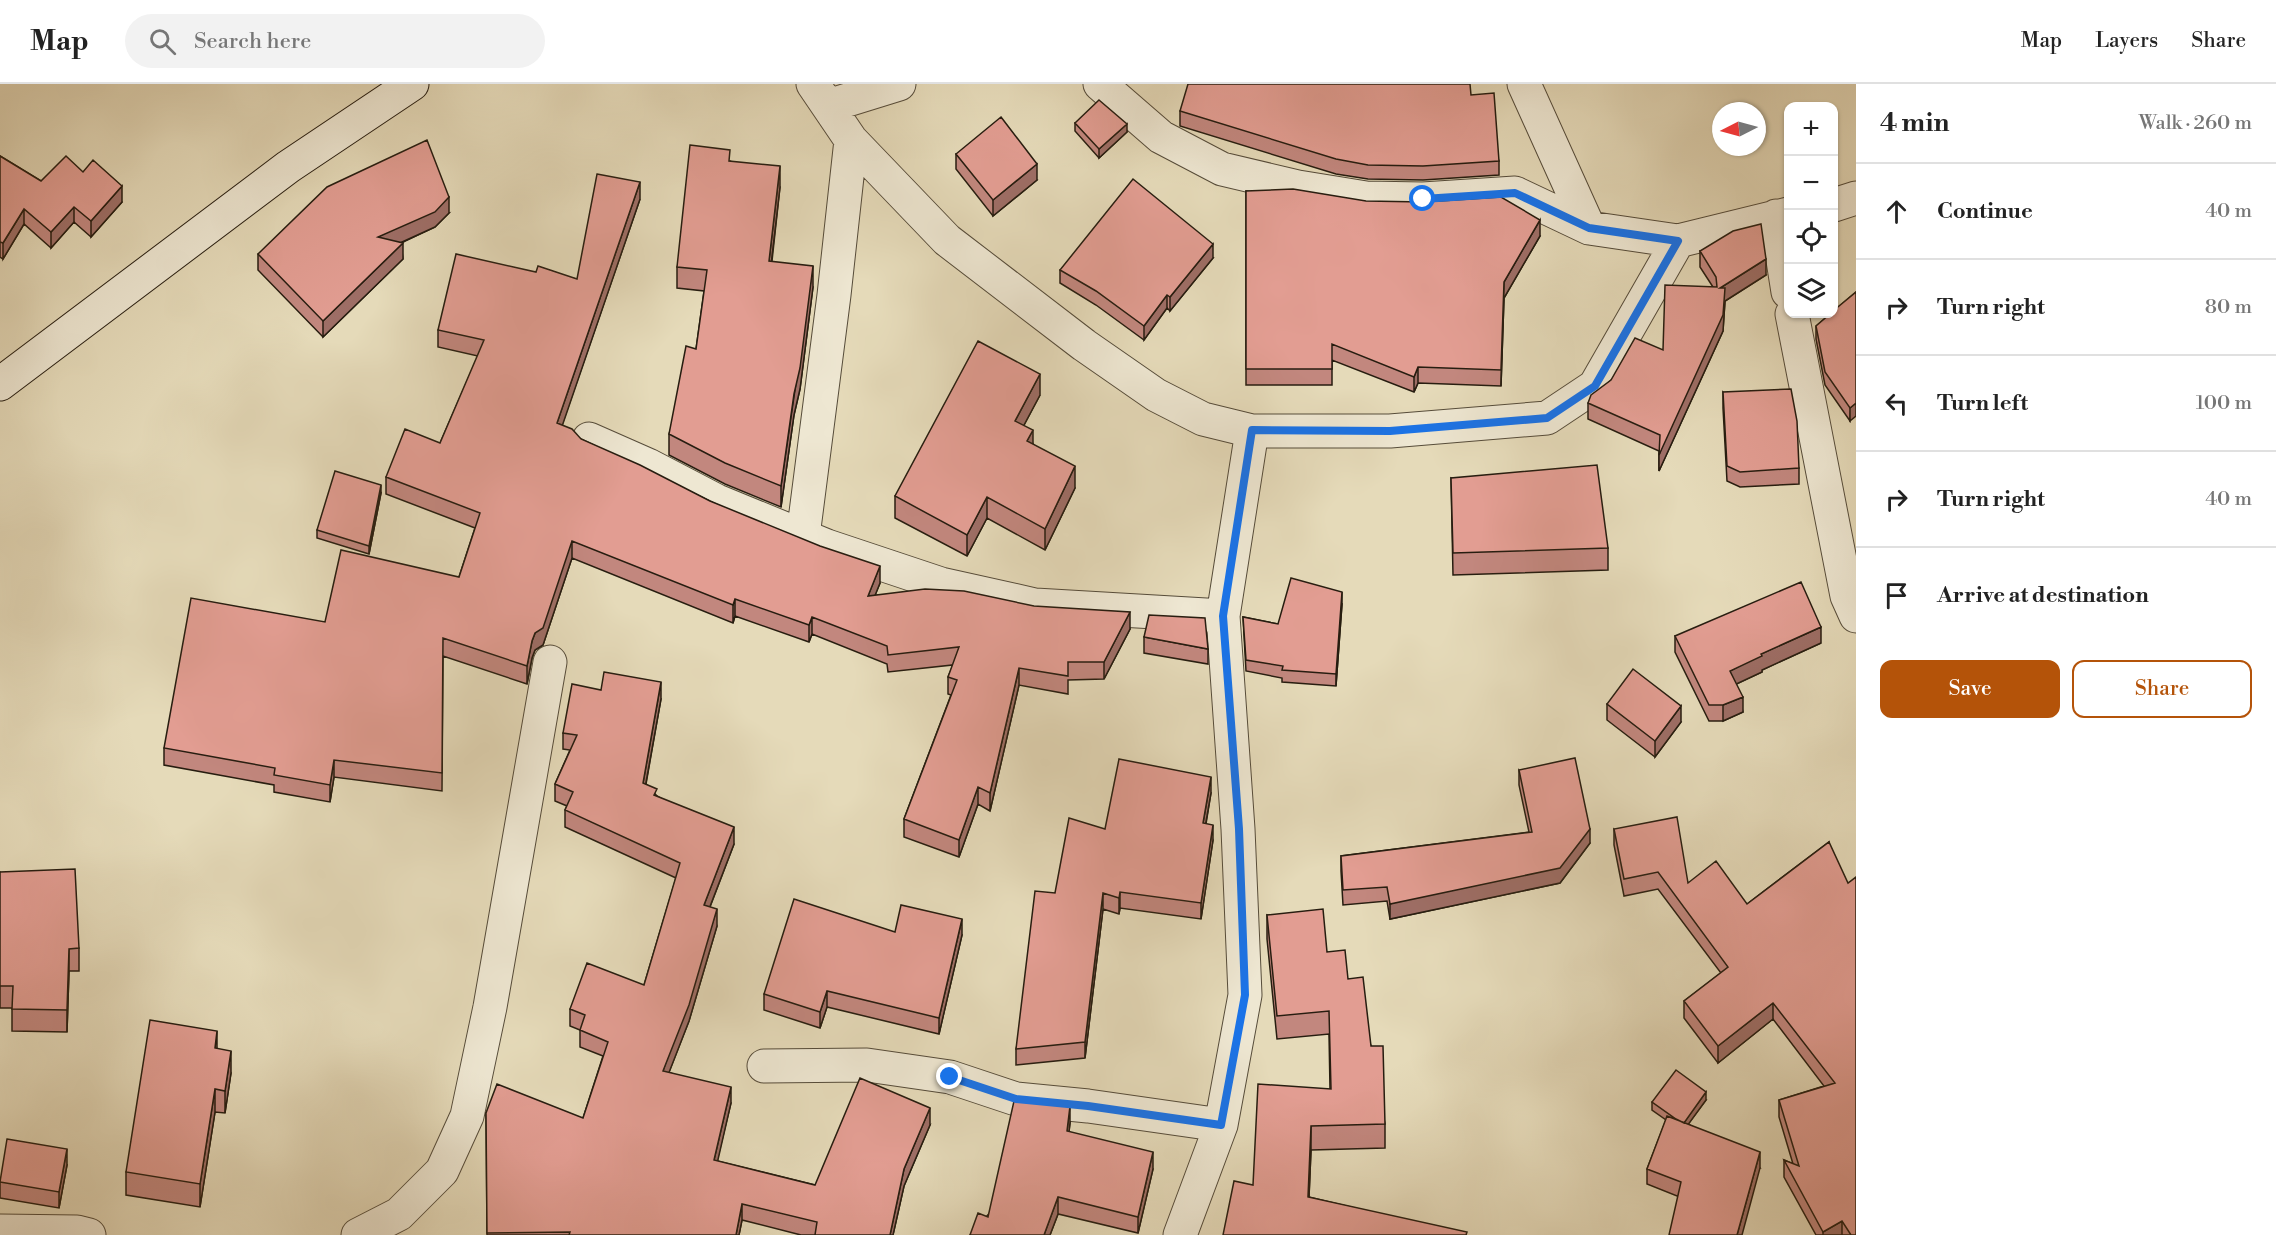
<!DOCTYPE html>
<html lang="en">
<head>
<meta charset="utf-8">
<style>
  :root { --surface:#fff; --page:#f2f2f2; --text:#222; --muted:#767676; --line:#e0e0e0; --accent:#b45309 }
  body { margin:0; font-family:"Libre Bodoni",serif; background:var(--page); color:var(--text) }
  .controls { position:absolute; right:18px; top:18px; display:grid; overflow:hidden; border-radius:12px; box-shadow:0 2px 4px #0004 }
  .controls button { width:54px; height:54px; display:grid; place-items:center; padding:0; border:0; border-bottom:2px solid var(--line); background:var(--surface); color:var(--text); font:30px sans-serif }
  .compass { position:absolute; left:1712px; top:18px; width:54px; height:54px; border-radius:50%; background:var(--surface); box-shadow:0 2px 4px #0004; rotate:264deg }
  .stop { position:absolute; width:18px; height:18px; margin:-14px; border:4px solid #1a73e8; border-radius:50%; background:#fff }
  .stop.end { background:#1a73e8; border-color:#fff; box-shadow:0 2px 6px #0008 }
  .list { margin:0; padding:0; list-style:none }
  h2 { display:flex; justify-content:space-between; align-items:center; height:78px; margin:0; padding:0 24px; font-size:26px }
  h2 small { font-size:20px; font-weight:400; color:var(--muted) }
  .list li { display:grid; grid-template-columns:39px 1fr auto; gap:18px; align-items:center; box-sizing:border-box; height:96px; padding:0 24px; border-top:2px solid var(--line) }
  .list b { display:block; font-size:22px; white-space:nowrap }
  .list em { font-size:20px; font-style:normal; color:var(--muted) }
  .actions { display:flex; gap:12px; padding:18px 24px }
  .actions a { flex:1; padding:14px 0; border:2px solid var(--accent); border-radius:12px; text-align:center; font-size:21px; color:var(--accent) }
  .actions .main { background:var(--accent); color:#fff }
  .icon { flex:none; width:33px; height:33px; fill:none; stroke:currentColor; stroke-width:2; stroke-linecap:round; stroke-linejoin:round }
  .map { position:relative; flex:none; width:1856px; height:1151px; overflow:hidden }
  header { display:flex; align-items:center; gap:36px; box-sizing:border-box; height:84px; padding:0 30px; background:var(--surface); border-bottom:2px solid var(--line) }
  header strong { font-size:28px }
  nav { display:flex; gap:33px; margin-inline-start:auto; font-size:21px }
  .search { width:420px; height:54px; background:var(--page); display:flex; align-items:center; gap:15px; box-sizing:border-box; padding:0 21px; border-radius:33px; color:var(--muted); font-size:22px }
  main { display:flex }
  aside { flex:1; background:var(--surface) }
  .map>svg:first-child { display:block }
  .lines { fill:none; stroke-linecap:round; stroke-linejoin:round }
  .street-casing { stroke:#564c3a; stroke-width:35 }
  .secondary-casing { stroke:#271d10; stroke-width:35 }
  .street { stroke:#eee7d2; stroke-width:33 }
  .secondary { stroke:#eee7d2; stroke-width:33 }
  .wall { fill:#c2877e; stroke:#271d10; stroke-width:1.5 }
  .shaded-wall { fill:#9e6e66; stroke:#271d10; stroke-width:1.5 }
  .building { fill:#e29d92; stroke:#271d10; stroke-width:1.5 }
  .route { stroke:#1a73e8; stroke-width:8 }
</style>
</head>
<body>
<header>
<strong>Map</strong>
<div class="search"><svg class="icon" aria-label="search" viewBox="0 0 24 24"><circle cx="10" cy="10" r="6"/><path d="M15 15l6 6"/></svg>Search here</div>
<nav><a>Map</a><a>Layers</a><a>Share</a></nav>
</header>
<main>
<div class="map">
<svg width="1856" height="1151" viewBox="0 0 1856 1151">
  <rect width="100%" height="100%" fill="#e5dab9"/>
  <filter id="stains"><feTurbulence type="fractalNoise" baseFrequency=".00333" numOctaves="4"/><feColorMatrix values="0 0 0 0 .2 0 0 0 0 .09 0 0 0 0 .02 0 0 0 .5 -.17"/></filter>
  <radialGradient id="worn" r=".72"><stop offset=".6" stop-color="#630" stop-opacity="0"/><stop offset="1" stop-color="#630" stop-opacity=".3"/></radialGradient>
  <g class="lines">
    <defs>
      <path id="street" d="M 813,0 L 851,56 L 947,156 L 1084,261 L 1156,311 L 1203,335 L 1252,347 L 1390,347 L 1547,334 L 1595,302 L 1678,157
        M 1100,0 L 1161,53 L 1222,85 L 1298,103 L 1366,114 L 1423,115 L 1515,109 L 1589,144 L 1678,157 L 1788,130
        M 1524,0 L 1589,144
        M 828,22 L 899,0
        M 1834,121 L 1856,114
        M 1776,132 L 1788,208
        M 1792,230 L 1847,512 L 1856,532
        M 589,355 L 648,381 L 717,417 L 827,462 L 941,500 L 1035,521 L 1223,532
        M 803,452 L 834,211 L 851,56
        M 764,982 L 867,981 L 950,993 L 1016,1015 L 1088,1022 L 1221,1041
        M 0,1147 L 77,1148 L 89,1151
        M 358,1151 L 399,1130 L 442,1087 L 467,1032 L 490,923 L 550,578
        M 1180,1151 L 1221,1041 L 1245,911 L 1238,745 L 1223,532 L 1252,347"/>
      <path id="secondary" d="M 0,300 L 288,83 L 412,0"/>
    </defs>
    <use href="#street" class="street-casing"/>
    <use href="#secondary" class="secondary-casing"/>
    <use href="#street" class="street"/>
    <use href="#secondary" class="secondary"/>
  </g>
  <path class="wall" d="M 1471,11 L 1499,77 L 1499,91 L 1423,96 L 1368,95 L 1336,90 L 1180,42 L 1180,27 Z
    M 1075,39 L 1127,48 L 1099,74 L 1075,47 Z
    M 956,70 L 1037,96 L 993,132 L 956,85 Z
    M 0,72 L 41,97 L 83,88 L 122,118 L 91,153 L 74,138 L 51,164 L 24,140 L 3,175 L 0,173 Z
    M 730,77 L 780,103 L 772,177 L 813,203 L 800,305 L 794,331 L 781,423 L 725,400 L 669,371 L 669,350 L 696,265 L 704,207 L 677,204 L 677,183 Z
    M 1246,107 L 1540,152 L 1504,214 L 1501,302 L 1418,299 L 1414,308 L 1332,276 L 1332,301 L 1246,301 Z
    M 640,115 L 562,341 L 581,355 L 880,499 L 875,511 L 1130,545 L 1104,595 L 1068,596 L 1068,610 L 1019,601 L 990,727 L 978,720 L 959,773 L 904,753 L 904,735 L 951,611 L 948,610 L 948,593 L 953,581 L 888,588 L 887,580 L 812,550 L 809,558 L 735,532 L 733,539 L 572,474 L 543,561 L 535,566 L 532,574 L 527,600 L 443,572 L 442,707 L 334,693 L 330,718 L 274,708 L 274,701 L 164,681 L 164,664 L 325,538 L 459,493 L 475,444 L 386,410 L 386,393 L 440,359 L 478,272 L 438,263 L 438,246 L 536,188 L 577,195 Z
    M 449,129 L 435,143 L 401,159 L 403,175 L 323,253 L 258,186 L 258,170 Z
    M 1700,167 L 1766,191 L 1725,217 L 1723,247 L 1659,387 L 1659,367 L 1588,335 L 1588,319 L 1611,296 L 1663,266 L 1713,203 L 1700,183 Z
    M 1213,174 L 1170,227 L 1167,224 L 1144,256 L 1096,221 L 1060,199 L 1060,186 Z
    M 1856,208 L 1850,337 L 1825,301 L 1816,255 L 1816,242 Z
    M 1723,308 L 1799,384 L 1799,400 L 1740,403 L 1727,397 L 1723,324 Z
    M 1040,311 L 1024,341 L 1033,360 L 1075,404 L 1045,466 L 987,434 L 967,472 L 895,434 L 895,412 Z
    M 1451,394 L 1608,464 L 1608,486 L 1453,491 Z
    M 381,409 L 369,470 L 317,454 L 317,446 Z
    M 1342,520 L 1336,602 L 1282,598 L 1282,594 L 1246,587 L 1243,533 L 1278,540 Z
    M 1675,552 L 1821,559 L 1762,586 L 1762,588 L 1736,600 L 1743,628 L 1723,637 L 1709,637 L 1675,568 Z
    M 1144,553 L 1208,565 L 1208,580 L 1144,569 Z
    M 601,606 L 661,615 L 646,700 L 657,712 L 734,760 L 710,823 L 717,842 L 689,937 L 669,988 L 731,1019 L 717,1077 L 815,1101 L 930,1041 L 904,1102 L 893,1151 L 801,1151 L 742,1136 L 739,1151 L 487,1151 L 486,1029 L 583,1034 L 603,972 L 580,963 L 580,946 L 570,942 L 570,925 L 644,901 L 676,794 L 565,743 L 565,726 L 567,722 L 555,717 L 555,700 L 570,666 L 563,665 L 563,649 Z
    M 1607,620 L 1681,638 L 1655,673 L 1607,636 Z
    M 1519,686 L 1590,759 L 1560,799 L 1390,835 L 1387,817 L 1343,821 L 1341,787 L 1341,772 L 1529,748 L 1519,701 Z
    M 1211,709 L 1206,740 L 1213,756 L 1201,835 L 1120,824 L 1119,830 L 1103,825 L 1085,974 L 1016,981 L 1016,965 L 1055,809 L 1105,745 Z
    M 1614,745 L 1688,799 L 1747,820 L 1829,758 L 1856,1151 L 1816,1151 L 1784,1093 L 1784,1076 L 1793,1080 L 1779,1033 L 1779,1016 L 1824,1002 L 1773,935 L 1718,979 L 1684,934 L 1684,917 L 1721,889 L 1658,805 L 1624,812 L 1614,761 Z
    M 0,788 L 79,864 L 79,887 L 69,887 L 67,948 L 12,947 L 12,924 L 0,924 Z
    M 1267,831 L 1327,868 L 1348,895 L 1371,962 L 1385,1040 L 1385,1064 L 1311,1066 L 1309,1113 L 1467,1151 L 1253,1101 L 1330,1005 L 1329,950 L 1277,955 L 1267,855 Z
    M 895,848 L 962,851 L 939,950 L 827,923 L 820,944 L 764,926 L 764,910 Z
    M 217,965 L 231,989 L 225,1029 L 215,1028 L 200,1123 L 126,1111 L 126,1088 Z
    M 1706,1016 L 1688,1040 L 1760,1084 L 1677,1112 L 1647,1100 L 1647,1085 L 1666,1036 L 1652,1026 L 1652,1018 Z
    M 1070,1039 L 1069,1048 L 1153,1085 L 1138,1149 L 1058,1130 L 1050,1151 L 970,1151 Z
    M 67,1081 L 59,1124 L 0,1114 L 0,1094 Z"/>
  <path class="shaded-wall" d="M 1127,40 L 1127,48 L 1099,74 L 1099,65 Z
    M 1037,80 L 1037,96 L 993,132 L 993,116 Z
    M 780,82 L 780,103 L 769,198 L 769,177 Z
    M 640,98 L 640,115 L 557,357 L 557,339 Z
    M 122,102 L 122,118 L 91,153 L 91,137 Z
    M 449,113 L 449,129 L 435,143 L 378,169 L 378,153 Z
    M 74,123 L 74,138 L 51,164 L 51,148 Z
    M 24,125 L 24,140 L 3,175 L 3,159 Z
    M 1540,136 L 1540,152 L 1504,214 L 1501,302 L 1504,198 Z
    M 403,159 L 403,175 L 323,253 L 323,237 Z
    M 1213,160 L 1213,174 L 1170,227 L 1170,213 Z
    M 1766,175 L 1766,191 L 1725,217 L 1723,247 L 1659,387 L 1659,371 L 1720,204 Z
    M 813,182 L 813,203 L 800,305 L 794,331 L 781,423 L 781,402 Z
    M 1167,211 L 1167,224 L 1144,256 L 1144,242 Z
    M 1418,283 L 1418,299 L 1414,308 L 1414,293 Z
    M 1040,290 L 1040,311 L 1015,358 L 1015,337 Z
    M 1856,319 L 1856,332 L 1850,337 L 1850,324 Z
    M 1033,346 L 1033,367 L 1027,357 Z
    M 1075,382 L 1075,404 L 1045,466 L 1045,445 Z
    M 381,401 L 381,409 L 369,470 L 369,462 Z
    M 987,413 L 987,434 L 967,472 L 967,451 Z
    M 572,457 L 572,474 L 543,561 L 535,566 L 532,574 L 527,600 L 527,582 L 532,557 Z
    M 880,482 L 880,499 L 868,529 L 868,512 Z
    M 1342,508 L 1342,520 L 1336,602 L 1336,590 Z
    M 735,515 L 735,532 L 733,539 L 733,521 Z
    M 1130,528 L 1130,545 L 1104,595 L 1104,578 Z
    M 812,533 L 812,550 L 809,558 L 809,541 Z
    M 1821,543 L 1821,559 L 1762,586 L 1762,588 L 1730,603 L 1730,587 L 1761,570 Z
    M 1019,584 L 1019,601 L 990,727 L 990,709 Z
    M 661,598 L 661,615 L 643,715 L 643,699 Z
    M 1743,613 L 1743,628 L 1723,637 L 1723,621 Z
    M 1681,622 L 1681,638 L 1655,673 L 1655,657 Z
    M 334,676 L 334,693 L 330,718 L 330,701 Z
    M 1211,693 L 1211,709 L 1203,755 L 1203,739 Z
    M 978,703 L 978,720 L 959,773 L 959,756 Z
    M 1213,741 L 1213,756 L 1201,835 L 1201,819 Z
    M 734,743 L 734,760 L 704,838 L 704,821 Z
    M 1590,745 L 1590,759 L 1560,799 L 1390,835 L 1390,820 Z
    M 1120,808 L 1120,824 L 1119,830 L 1119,814 Z
    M 1103,809 L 1103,825 L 1085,974 L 1085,958 Z
    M 717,825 L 717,842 L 689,937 L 663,1004 L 663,987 Z
    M 962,835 L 962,851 L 939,950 L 939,934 Z
    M 69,865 L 69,887 L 67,948 L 67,926 Z
    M 827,907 L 827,923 L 820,944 L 820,928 Z
    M 1773,919 L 1773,935 L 1718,979 L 1718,962 Z
    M 217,947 L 217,970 L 215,964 Z
    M 231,967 L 231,989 L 225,1029 L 225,1007 Z
    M 731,1003 L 731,1019 L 714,1093 L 714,1076 Z
    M 215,1005 L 215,1028 L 200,1123 L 200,1100 Z
    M 1706,1008 L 1706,1016 L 1682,1049 L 1682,1041 Z
    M 1070,1022 L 1070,1039 L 1067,1064 L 1067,1047 Z
    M 930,1024 L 930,1041 L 904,1102 L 893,1151 L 890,1151 L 904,1085 Z
    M 1311,1042 L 1311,1066 L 1308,1137 L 1308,1113 Z
    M 67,1065 L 67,1081 L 59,1124 L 59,1108 Z
    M 1153,1068 L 1153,1085 L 1138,1149 L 1138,1133 Z
    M 1760,1068 L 1760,1084 L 1742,1151 L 1737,1151 Z
    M 1058,1113 L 1058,1130 L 1050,1151 L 1044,1151 Z
    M 742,1120 L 742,1136 L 739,1151 L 736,1151 Z
    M 1842,1137 L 1842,1151 L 1823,1151 L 1823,1148 Z"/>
  <path class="building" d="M 1188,0 L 1470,0 L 1471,11 L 1494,9 L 1499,77 L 1423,82 L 1368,81 L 1336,75 L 1180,27 Z
    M 1099,16 L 1127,40 L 1099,65 L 1075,39 Z
    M 1001,33 L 1037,80 L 993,116 L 956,70 Z
    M 427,56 L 449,113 L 435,128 L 378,153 L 403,159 L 323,237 L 258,170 L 327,103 Z
    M 690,61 L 730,66 L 729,77 L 780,82 L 769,177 L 813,182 L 800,284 L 794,310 L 781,402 L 725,379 L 669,350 L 686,262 L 696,265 L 707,186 L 677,183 Z
    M 0,72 L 41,97 L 66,72 L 83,88 L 93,76 L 122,102 L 91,137 L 74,123 L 51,148 L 24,125 L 3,159 L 0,158 Z
    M 597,90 L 640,98 L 557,339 L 572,345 L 581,355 L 640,381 L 710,417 L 820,462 L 880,482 L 868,512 L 925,505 L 964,507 L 1034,522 L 1130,528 L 1104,578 L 1068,578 L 1068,592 L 1019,584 L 990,709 L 978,703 L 959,756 L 904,735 L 957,596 L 948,593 L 959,563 L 888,571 L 887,562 L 812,533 L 809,541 L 735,515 L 733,521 L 572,457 L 543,544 L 535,549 L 532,557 L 527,582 L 443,554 L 442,689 L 334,676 L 330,701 L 274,691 L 275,684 L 164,664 L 191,514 L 325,538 L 341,466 L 459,493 L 480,429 L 386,393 L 405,345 L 440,359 L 484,256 L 438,246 L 456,170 L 536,188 L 538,182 L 577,195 Z
    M 1133,95 L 1213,160 L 1170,213 L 1167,211 L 1144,242 L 1096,207 L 1060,186 Z
    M 1293,105 L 1366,117 L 1424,118 L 1501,113 L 1540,136 L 1504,198 L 1501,286 L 1418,283 L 1414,293 L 1332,260 L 1332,285 L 1246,285 L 1246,107 Z
    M 1761,140 L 1766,175 L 1720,204 L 1725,204 L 1723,231 L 1659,371 L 1660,351 L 1588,319 L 1591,311 L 1611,296 L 1635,254 L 1663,266 L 1665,201 L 1717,203 L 1716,193 L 1700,167 L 1733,147 Z
    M 1856,208 L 1856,319 L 1850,324 L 1825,288 L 1816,242 L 1830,230 L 1833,230 L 1833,227 Z
    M 978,257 L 1040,290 L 1015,337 L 1033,346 L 1027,357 L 1075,382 L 1045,445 L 987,413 L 967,451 L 895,412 Z
    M 1791,305 L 1797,337 L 1799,384 L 1740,388 L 1727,382 L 1723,308 Z
    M 1597,381 L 1608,464 L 1453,469 L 1451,394 Z
    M 335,387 L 381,401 L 369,462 L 317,446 Z
    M 1291,494 L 1342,508 L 1336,590 L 1282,586 L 1283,582 L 1246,576 L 1243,533 L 1278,540 Z
    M 1801,498 L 1821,543 L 1761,570 L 1762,572 L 1730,587 L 1743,613 L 1723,621 L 1709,621 L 1675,552 Z
    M 1149,531 L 1205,534 L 1208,565 L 1144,553 Z
    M 1633,585 L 1681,622 L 1655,657 L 1607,620 Z
    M 604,588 L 661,598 L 643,699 L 657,705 L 654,711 L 734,743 L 704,821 L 717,825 L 689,921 L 663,987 L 731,1003 L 714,1076 L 815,1101 L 860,994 L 930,1024 L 904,1085 L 890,1151 L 815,1151 L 817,1138 L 742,1120 L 736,1151 L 569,1151 L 570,1148 L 487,1149 L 486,1029 L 497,1000 L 583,1034 L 608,958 L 580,946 L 585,931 L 570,925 L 587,879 L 644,901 L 680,779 L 565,726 L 573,708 L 555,700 L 577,651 L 563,649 L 572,600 L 601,606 Z
    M 1575,674 L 1590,745 L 1560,784 L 1390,820 L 1387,803 L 1343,806 L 1341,772 L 1532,748 L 1519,686 Z
    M 1119,675 L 1211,693 L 1203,739 L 1213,741 L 1201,819 L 1120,808 L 1119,814 L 1103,809 L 1085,958 L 1016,965 L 1035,807 L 1055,809 L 1069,734 L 1105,745 Z
    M 1677,733 L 1688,799 L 1716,777 L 1747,820 L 1829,758 L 1848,799 L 1856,793 L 1856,1151 L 1851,1151 L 1842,1137 L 1823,1148 L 1784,1076 L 1799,1082 L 1779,1016 L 1835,999 L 1773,919 L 1718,962 L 1684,917 L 1728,883 L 1658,788 L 1624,795 L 1614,745 Z
    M 75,785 L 79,864 L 69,865 L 67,926 L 12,925 L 13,902 L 0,902 L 0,788 Z
    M 794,815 L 895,848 L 901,821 L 962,835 L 939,934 L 827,907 L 820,928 L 764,910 Z
    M 1323,825 L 1327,868 L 1345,866 L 1348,895 L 1363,893 L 1371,962 L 1383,962 L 1385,1040 L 1311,1042 L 1308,1113 L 1467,1148 L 1466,1151 L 1223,1151 L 1234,1097 L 1253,1101 L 1258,1000 L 1331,1005 L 1329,927 L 1277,932 L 1267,831 Z
    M 150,936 L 217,947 L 215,964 L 231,967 L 225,1007 L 215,1005 L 200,1100 L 126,1088 Z
    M 1676,986 L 1706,1008 L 1684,1039 L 1676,1035 L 1652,1018 Z
    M 1014,1017 L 1070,1022 L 1067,1047 L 1153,1068 L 1138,1133 L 1058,1113 L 1044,1151 L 970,1151 L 978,1129 L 988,1133 Z
    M 1667,1032 L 1760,1068 L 1737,1151 L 1669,1151 L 1681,1098 L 1647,1085 Z
    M 7,1055 L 67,1065 L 59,1108 L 0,1098 Z"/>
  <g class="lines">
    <path class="route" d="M 950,993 L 1016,1015 L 1088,1022 L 1221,1041 L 1245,911 L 1239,745 L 1223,532 L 1252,346 L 1390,347 L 1547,334 L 1595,302 L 1678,157 L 1589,144 L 1515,109 L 1423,115"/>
  </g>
  <rect width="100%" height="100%" filter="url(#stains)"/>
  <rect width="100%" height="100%" fill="url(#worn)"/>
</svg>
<div class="controls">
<button>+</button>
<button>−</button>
<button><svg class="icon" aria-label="locate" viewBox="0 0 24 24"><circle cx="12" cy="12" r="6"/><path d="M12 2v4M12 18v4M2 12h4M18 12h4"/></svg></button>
<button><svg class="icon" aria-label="layers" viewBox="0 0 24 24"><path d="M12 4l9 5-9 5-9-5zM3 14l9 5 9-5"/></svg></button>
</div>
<svg class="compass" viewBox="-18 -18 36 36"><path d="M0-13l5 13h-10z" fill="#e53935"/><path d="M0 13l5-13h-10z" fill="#767676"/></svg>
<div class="stop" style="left:1423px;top:115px"></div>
<div class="stop end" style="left:950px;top:993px"></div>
</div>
<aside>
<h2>4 min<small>Walk · 260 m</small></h2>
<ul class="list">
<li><svg class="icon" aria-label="ahead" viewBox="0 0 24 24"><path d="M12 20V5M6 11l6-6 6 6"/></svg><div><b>Continue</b></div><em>40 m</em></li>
<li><svg class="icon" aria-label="right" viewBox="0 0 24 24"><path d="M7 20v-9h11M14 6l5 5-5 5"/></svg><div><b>Turn right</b></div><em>80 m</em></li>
<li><svg class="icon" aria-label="left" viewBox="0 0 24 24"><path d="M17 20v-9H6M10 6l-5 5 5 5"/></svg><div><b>Turn left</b></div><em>100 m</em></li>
<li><svg class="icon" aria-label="right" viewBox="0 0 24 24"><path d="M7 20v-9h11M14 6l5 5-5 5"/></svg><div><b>Turn right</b></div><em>40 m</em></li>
<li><svg class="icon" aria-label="arrive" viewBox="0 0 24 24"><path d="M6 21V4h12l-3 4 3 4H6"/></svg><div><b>Arrive at destination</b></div></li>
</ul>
<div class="actions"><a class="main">Save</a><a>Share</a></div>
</aside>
</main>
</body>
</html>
